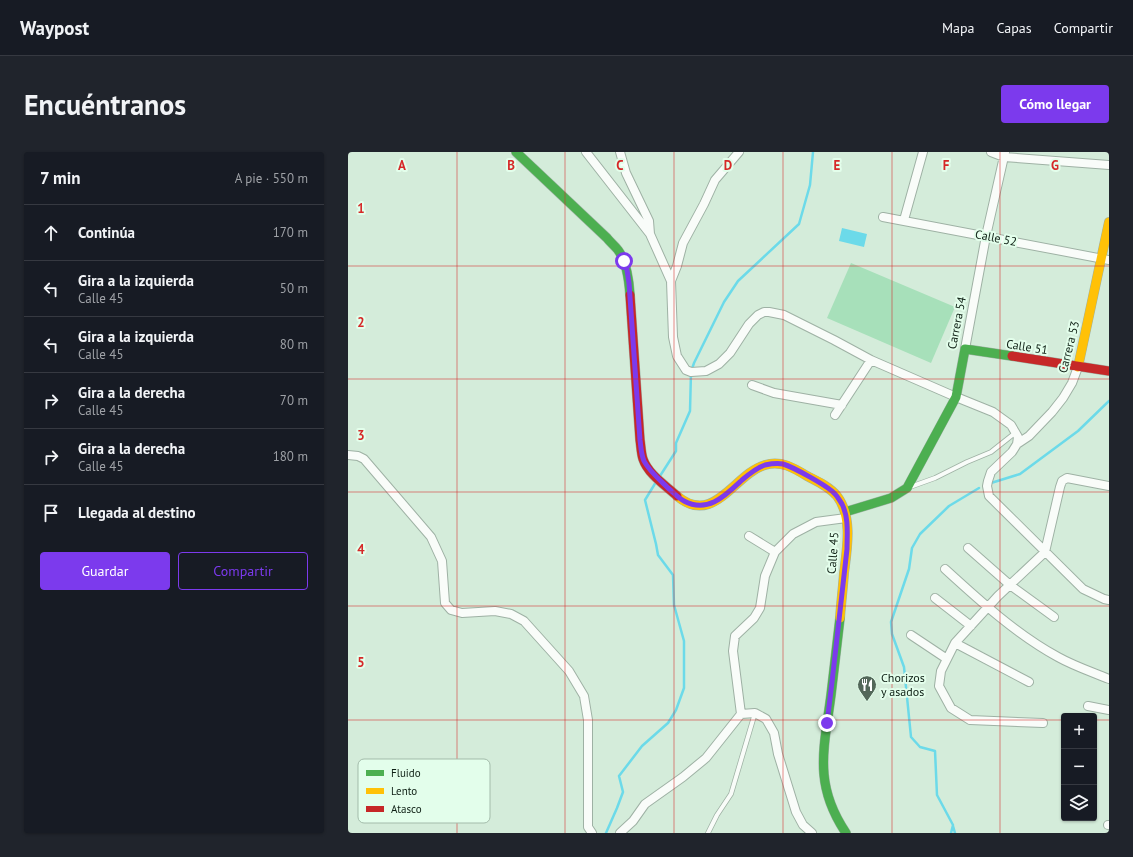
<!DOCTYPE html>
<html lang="es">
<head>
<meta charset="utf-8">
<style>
  :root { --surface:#171b24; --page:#20242c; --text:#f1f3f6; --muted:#9ea1a6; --line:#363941; --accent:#7c3aed }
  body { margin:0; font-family:"PT Sans",sans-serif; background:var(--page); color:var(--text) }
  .controls { position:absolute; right:12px; bottom:12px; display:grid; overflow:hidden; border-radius:4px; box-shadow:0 1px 3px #0004 }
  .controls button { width:36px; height:36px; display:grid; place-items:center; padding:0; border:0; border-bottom:1px solid var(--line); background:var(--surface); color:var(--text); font:20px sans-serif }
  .stop { position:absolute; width:12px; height:12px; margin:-9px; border:3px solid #7c3aed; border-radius:50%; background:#fff }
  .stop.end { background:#7c3aed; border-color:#fff; box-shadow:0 1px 4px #0008 }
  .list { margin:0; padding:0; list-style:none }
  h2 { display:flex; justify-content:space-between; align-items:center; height:52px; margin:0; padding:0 16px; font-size:17px }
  h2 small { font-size:13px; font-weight:400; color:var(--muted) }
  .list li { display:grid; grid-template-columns:26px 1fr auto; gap:12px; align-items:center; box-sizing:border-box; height:56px; padding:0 16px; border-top:1px solid var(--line) }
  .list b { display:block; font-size:15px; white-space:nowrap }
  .list p { margin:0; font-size:13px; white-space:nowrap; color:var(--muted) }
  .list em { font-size:13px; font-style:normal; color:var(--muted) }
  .actions { display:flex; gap:8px; padding:12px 16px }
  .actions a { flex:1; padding:9px 0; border:1px solid var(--accent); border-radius:4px; text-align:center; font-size:14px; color:var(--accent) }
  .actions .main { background:var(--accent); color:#fff }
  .icon { flex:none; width:22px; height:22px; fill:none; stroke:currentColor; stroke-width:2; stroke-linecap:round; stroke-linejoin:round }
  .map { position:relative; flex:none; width:761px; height:681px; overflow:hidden; border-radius:4px }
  header { display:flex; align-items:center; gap:24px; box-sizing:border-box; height:56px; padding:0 20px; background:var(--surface); border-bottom:1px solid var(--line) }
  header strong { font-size:19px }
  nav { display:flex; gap:22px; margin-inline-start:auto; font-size:14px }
  .intro { display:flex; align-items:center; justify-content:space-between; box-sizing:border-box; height:96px; padding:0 24px }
  h1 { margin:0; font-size:28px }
  .button { padding:10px 18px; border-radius:4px; background:var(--accent); color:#fff; font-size:14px; font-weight:700 }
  main { display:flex; gap:24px; padding:0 24px }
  aside { flex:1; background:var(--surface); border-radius:4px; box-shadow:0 1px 3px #0004 }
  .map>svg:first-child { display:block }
  .green { fill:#a7e0ba }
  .water { fill:#6cdae9 }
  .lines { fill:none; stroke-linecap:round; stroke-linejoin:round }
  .stream { stroke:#6cdae9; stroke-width:2.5 }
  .lane-casing { stroke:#9eb1a4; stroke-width:5.5 }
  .street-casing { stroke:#9eb1a4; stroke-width:10 }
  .fast-casing { stroke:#9eb1a4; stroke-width:10 }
  .slow-casing { stroke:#9eb1a4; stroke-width:10 }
  .jam-casing { stroke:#9eb1a4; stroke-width:10 }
  .lane { stroke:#f9fcf9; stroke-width:4 }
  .street { stroke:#f9fcf9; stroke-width:8 }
  .fast { stroke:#4caf50; stroke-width:9 }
  .slow { stroke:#ffc107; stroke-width:9 }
  .jam { stroke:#c62828; stroke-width:9 }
  .route { stroke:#7c3aed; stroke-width:5 }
  .grid { fill:none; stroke:#d62828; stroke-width:1; stroke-opacity:0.55 }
  .labels { text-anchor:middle; stroke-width:4; stroke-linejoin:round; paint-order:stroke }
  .street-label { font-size:12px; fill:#0e1f14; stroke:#e3feeb }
  .poi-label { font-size:12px; fill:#0e1f14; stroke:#e3feeb; text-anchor:start }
  .key { fill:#e3feeb; stroke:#a3bbaa; stroke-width:1 }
  .key-label { font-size:11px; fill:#0e1f14 }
  .grid-label { font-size:13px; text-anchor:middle; font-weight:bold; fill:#d62828; stroke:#e3feeb; stroke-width:4; stroke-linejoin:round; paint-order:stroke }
</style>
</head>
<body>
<header>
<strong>Waypost</strong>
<nav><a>Mapa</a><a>Capas</a><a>Compartir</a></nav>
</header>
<div class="intro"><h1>Encuéntranos</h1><a class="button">Cómo llegar</a></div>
<main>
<aside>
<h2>7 min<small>A pie · 550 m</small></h2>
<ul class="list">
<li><svg class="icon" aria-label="ahead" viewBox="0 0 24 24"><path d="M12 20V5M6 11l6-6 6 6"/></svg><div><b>Continúa</b></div><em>170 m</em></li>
<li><svg class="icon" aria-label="left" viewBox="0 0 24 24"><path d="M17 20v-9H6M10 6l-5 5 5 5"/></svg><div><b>Gira a la izquierda</b><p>Calle 45</p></div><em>50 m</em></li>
<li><svg class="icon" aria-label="left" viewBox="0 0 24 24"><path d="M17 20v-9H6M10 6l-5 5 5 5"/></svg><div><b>Gira a la izquierda</b><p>Calle 45</p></div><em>80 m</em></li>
<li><svg class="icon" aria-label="right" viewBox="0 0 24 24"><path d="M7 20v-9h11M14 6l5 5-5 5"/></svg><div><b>Gira a la derecha</b><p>Calle 45</p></div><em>70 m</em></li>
<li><svg class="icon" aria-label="right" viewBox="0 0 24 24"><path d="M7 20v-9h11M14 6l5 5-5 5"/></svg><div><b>Gira a la derecha</b><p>Calle 45</p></div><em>180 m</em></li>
<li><svg class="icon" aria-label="arrive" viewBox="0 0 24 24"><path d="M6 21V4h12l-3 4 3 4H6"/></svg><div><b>Llegada al destino</b></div></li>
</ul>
<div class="actions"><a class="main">Guardar</a><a>Compartir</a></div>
</aside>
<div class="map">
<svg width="761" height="681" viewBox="0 0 761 681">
  <rect width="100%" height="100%" fill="#d4ecda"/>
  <path class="green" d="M 503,111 L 607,155 L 583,211 L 479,166 Z"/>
  <path class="water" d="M 494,76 L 519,82 L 516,95 L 491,89 Z"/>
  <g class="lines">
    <path class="stream" d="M 312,324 L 328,299 L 328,291 L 342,259 L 343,220 L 346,211 L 376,150 L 390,129 L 451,72 L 462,33 L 465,0
      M 643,331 L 672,322 L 730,279 L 761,249
      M 605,674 L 607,681
      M 258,681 L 269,656 L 275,640 L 271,624 L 294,594 L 320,571 L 328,558 L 336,536 L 336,489 L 326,453 L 325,423 L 310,403 L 308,392 L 297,348 L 308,330
      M 603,681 L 605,673 L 589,643 L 587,599 L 572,595 L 563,585 L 556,515 L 544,482 L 543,470 L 561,417 L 564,396 L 572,382 L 601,354 L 631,336"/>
    <defs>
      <path id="lane" d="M 562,335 L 587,326 L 619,310 L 643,300 L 667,281
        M 360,681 L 369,663 L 383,642 L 407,561"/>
      <path id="street" d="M 238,0 L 302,82
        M 272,0 L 278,21 L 301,69 L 302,82 L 323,129 L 325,185 L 329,204 L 338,218 L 343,220 L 358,219 L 371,212 L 382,201 L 401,172 L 410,163 L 416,160 L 421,160 L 436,163 L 486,188 L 523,208 L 608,245 L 645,260 L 663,273 L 670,285 L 669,292
        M 643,0 L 656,5 L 761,13
        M 535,65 L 761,108
        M 556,68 L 575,0
        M 323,129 L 329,114 L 335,91 L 356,52 L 367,28 L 391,0
        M 617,197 L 638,84 L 657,0
        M 730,215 L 724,231 L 715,246 L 704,260 L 681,284 L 669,292 L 664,300 L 643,320 L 640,329 L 639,334 L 641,344 L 735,437 L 756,447 L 761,448
        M 404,233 L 426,241 L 494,253
        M 487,263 L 523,208
        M 0,303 L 10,304 L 16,307 L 83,385 L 94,409 L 97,451 L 103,458 L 114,461 L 147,459 L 163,462 L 176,469 L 221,519 L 236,544 L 240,568 L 240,675 L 244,681
        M 401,384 L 427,400 L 445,382 L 468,370 L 498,366
        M 620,396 L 662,433 L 706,465
        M 597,417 C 632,449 668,482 710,505 C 726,514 744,520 761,527
        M 587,446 L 623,474
        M 563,483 L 599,507
        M 607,491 L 681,530
        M 740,554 L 761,558
        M 393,562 L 385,499 L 387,484 L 406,466 L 412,456 L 417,424 L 427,400
        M 695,571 L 622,568 L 603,556 L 591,534 L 593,519 L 607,491 L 650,444 L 697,400 L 712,335 L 714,329 L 719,326 L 761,334
        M 760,673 L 761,673
        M 272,681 L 285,669 L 297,652 L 335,625 L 358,606 L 393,562 L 407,561 L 418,567 L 426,581 L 430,602 L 448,660 L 455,673 L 464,681"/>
      <path id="fast" d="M 168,0 L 259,86 C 262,90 266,93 270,98 C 279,110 281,128 282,143
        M 497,360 L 543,346 L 559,336 L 608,245 L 617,197 L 664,204
        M 492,466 C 489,492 486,517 483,543 C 476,597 465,632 498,681"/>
      <path id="slow" d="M 730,215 L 761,70
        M 329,344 C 366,375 386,322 417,313 C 433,308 446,316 459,324 C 469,329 482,335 489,344 C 505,365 499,397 496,421 C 495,436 493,451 492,466"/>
      <path id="jam" d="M 282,143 L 292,288 C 293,294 293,301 295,307 C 300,322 317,333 329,344
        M 664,204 L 761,219"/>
    </defs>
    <use href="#lane" class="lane-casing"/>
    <use href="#street" class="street-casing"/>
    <use href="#fast" class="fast-casing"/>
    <use href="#slow" class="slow-casing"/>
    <use href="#jam" class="jam-casing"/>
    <use href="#lane" class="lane"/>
    <use href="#street" class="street"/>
    <use href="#fast" class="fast"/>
    <use href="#slow" class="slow"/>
    <use href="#jam" class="jam"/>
  </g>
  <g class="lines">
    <path class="route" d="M 276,109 L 279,118 L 281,131 L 292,288 C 293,295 293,302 296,309 C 301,319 312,328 320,336 C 325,340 330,346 336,349 C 360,362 378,343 394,328 C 401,322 408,316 417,313 C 422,312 429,311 435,312 C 445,315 480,334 487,342 C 490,345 492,349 494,352 C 501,366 499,382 499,397 L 484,530 L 479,571"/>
  </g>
  <path class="grid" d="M 109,0 L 109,681M 217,0 L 217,681M 326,0 L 326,681M 435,0 L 435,681M 544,0 L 544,681M 652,0 L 652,681M 0,114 L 761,114M 0,227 L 761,227M 0,340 L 761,340M 0,454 L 761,454M 0,568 L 716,568M 746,568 L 761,568"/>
  <defs>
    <symbol id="restaurant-pin" viewBox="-11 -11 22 30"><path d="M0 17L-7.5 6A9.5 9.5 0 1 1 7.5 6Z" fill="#536759" stroke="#e3feeb"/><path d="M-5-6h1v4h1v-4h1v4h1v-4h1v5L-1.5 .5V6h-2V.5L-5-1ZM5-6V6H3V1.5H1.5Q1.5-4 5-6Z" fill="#fff"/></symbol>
  </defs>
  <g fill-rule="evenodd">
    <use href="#restaurant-pin" x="508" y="522" width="22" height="30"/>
  </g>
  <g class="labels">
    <g class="street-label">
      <text transform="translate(648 86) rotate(11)" y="4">Calle 52</text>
      <text transform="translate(609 171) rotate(-79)" y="4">Carrera 54</text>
      <text transform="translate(679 195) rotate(9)" y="4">Calle 51</text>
      <text transform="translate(721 195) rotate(-76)" y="4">Carrera 53</text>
      <text transform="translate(485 401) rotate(-86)" y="4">Calle 45</text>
    </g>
    <g class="poi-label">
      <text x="533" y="530">Chorizos<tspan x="533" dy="14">y asados</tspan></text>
    </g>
  </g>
  <rect x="10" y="607" width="132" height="64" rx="6" class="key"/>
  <rect x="18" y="618" width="18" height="6" fill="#4caf50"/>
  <rect x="18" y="636" width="18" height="6" fill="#ffc107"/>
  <rect x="18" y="654" width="18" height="6" fill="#c62828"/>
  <g class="key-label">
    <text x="43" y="625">Fluido</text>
    <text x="43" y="643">Lento</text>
    <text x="43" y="661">Atasco</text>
  </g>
  <g class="grid-label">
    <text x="54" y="18">A</text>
    <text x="163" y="18">B</text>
    <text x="272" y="18">C</text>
    <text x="380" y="18">D</text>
    <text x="489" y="18">E</text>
    <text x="598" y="18">F</text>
    <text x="707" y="18">G</text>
    <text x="13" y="61">1</text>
    <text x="13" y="175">2</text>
    <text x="13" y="288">3</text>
    <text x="13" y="402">4</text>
    <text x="13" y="515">5</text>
  </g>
</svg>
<div class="controls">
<button>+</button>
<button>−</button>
<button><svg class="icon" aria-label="layers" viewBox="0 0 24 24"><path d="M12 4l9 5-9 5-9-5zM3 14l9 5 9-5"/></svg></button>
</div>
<div class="stop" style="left:276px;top:109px"></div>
<div class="stop end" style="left:479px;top:571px"></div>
</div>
</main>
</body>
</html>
